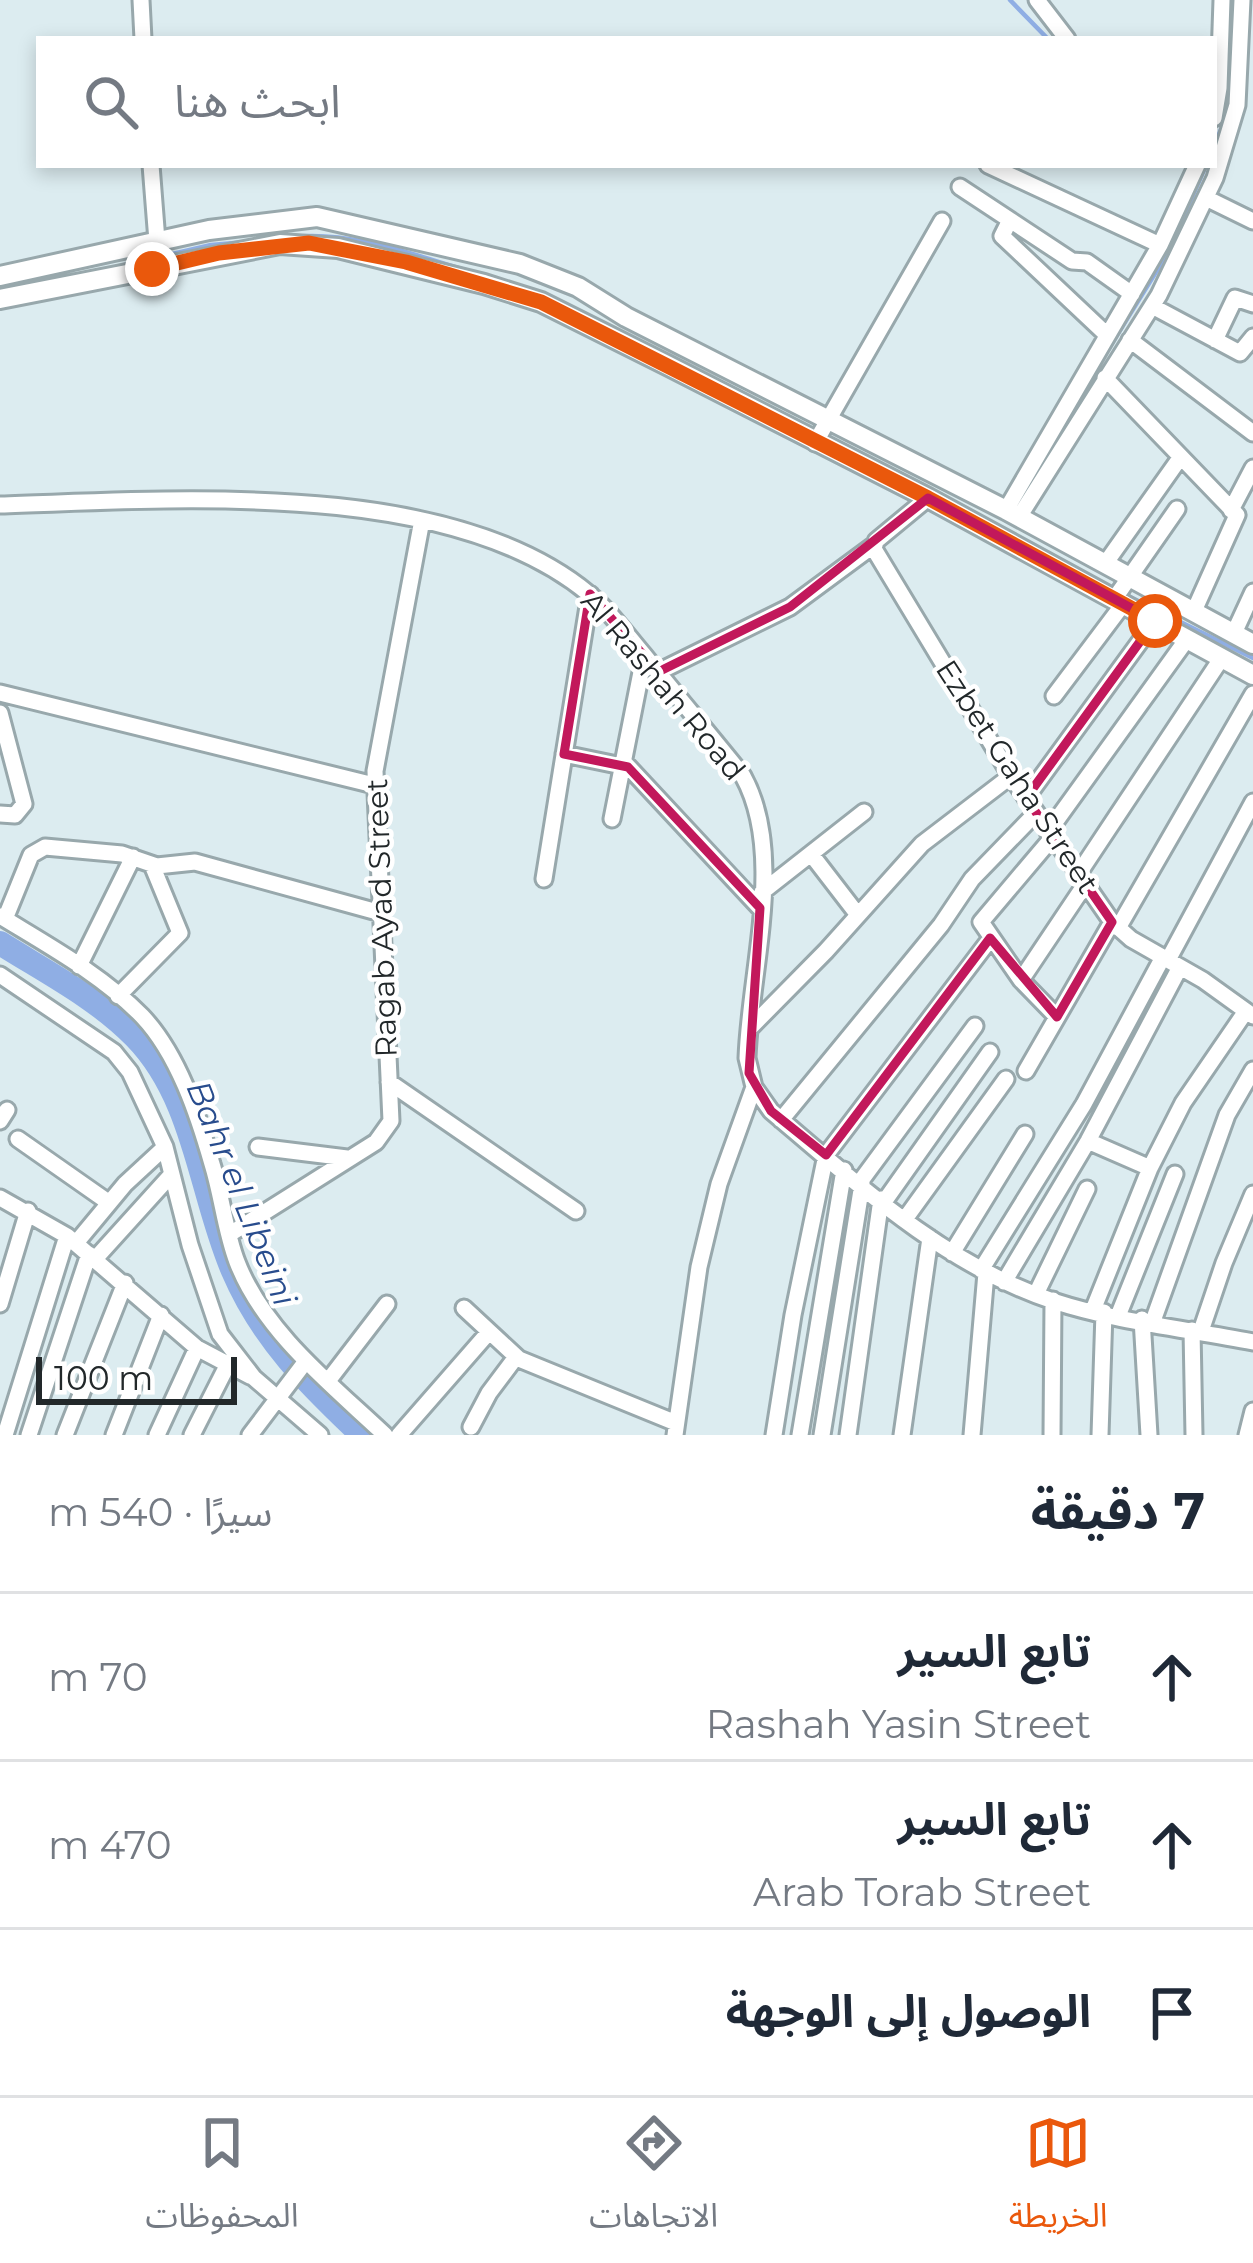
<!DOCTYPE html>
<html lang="ar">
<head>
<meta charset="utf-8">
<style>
  :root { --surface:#fff; --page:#f2f2f3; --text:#1f2937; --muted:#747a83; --line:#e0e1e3; --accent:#ea580c }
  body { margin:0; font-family:Montserrat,"Noto Sans Arabic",sans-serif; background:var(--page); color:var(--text); direction:rtl }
  .scale { position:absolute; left:36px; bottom:30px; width:201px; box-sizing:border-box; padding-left:12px; border:6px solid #22282a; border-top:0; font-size:33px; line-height:42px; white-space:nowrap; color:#22282a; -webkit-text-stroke:9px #fff; paint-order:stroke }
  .stop { position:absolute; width:36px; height:36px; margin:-27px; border:9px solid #ea580c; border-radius:50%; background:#fff }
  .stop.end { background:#ea580c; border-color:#fff; box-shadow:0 3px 12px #0008 }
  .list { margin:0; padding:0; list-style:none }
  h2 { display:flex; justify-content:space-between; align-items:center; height:156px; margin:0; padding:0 48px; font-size:51px }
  h2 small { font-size:39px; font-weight:400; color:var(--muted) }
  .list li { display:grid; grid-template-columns:78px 1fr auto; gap:36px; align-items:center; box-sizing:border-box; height:168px; padding:0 48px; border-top:3px solid var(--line) }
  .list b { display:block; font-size:45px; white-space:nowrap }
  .list p { margin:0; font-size:39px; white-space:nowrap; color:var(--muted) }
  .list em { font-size:39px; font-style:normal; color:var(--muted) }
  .icon { flex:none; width:66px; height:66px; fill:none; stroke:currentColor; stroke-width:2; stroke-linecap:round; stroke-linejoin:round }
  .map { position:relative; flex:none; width:1253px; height:1435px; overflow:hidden; direction:ltr }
  .search { position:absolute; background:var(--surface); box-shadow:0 6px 18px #0003; left:36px; right:36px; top:36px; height:132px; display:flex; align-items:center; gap:30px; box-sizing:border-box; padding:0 42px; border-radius:0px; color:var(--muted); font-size:45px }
  .sheet { height:660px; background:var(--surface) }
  nav { display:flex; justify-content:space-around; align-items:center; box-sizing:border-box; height:168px; border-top:3px solid var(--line); background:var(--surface); font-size:33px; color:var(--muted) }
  nav a { display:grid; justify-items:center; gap:6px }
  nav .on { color:var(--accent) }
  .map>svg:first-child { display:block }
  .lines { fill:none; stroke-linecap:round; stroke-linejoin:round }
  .stream { stroke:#8faee4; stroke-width:4.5 }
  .river { stroke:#8faee4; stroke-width:24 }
  .minor-casing { stroke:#98a8ac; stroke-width:21 }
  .tertiary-casing { stroke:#98a8ac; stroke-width:24 }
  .minor { stroke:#fff; stroke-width:15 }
  .tertiary { stroke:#fff; stroke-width:18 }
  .route { stroke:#ea580c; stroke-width:15 }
  .marked { fill:none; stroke:#c2185b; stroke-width:9; stroke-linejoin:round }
  .labels { text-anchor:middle; stroke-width:9; stroke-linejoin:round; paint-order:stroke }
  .street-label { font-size:30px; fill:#22282a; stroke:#fff }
  .water-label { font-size:33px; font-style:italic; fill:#284c8d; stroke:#fff }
</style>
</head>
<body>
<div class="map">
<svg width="1253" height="1435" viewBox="0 0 1253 1435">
  <rect width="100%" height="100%" fill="#dcecf0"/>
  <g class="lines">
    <path class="stream" d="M 1010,0 L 1048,39
      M 1214,146 L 1224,122 L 1232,0
      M 293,237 C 353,231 413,255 469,271
      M 116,267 L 211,245 L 246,242
      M 538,292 L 570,307
      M 667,355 L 742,393
      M 1101,361 L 1169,251 L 1206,165
      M 1124,594 L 1253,658"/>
    <path class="river" d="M 0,943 C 46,972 97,998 135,1037 C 196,1099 200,1195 233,1271 C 262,1339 309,1385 362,1435"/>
    <defs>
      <path id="minor" d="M 141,0 L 143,39
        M 1037,0 L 1067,39
        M 1214,118 L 1219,88 L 1222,0
        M 151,165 L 157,241
        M 988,165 L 1160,245
        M 960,187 L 1010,220 L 1002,236 L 1107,335
        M 1206,198 L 1253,221
        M 1010,220 L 1072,261 L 1087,262 L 1132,294
        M 1152,306 L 1240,353 L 1253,337
        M 1130,340 L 1253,433
        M 1215,340 L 1235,298 L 1253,304
        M 1105,378 L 1237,515 L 1194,611
        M 815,443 L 942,221
        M 928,498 L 876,541 L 874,549 L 1011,776 L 1112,922 L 1131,939 L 1203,980 L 1253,1016
        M 0,505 C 173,500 448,477 589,594 C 610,611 626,634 644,655 C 677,696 710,735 743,776 C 786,854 750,970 747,1058 L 754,1087 L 771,1111 C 856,1183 945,1265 1053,1301 C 1117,1322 1187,1329 1253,1342
        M 1006,510 L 1160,245 L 1197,165
        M 1231,510 L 1253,468
        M 1019,517 L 1159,295 L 1215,178 L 1237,105 L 1242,0
        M 1105,564 L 1180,458
        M 1115,598 L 1177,509
        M 1234,633 L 1253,592
        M 658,672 L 790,607 L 874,545
        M 0,693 L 374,785
        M 1054,696 L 1124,603
        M 0,713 L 24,804 L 15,815 L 0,814
        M 564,754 L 622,766
        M 623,761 L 760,908
        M 1026,798 L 1155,621
        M 612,819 L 644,657
        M 1048,832 L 1187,639
        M 1052,838 L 981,922 L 1021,980 L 1057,1017
        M 811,854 L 858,915
        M 1077,876 L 1221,659
        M 544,879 L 590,594
        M 762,892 L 864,812
        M 0,916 C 49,946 102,975 142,1016 C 178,1054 198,1115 212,1164 C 222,1196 225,1231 237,1262 C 264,1332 332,1385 385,1435
        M 5,919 L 31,855 L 45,847 L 122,854 L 157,866 L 195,862 L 381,913
        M 1118,928 L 1253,694
        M 1168,960 L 1253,802
        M 79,966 L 133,857
        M 0,975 L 114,1052 L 130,1072 L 165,1147 L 190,1245 L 220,1334 L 254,1378 L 320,1435
        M 1021,980 L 1084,886
        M 118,996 L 180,933 L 152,865
        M 750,1028 L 826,951 L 922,844 L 1011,776
        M 1026,1071 L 1112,922
        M 389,1082 L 576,1211
        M 781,1120 L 941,925 L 972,879 L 1036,813
        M 0,1121 L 7,1110
        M 18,1139 L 108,1202
        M 1088,1141 L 1150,1168 L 1093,1310
        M 258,1147 L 347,1158
        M 1150,1168 L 1183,1103 L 1246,1011
        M 860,1182 L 975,1026
        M 0,1198 L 67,1236 L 197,1348 L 250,1376
        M 884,1202 L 990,1052
        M 905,1219 L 1006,1079
        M 230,1234 L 376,1142 L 391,1121 L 375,771 L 422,520
        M 76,1243 L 125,1184 L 165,1147
        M 952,1253 L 1025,1134
        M 95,1259 L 171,1175
        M 981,1270 L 1084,1104 L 1163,957
        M 1004,1282 L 1088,1141 L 1180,967
        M 1036,1294 L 1087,1189
        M 0,1304 L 28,1211
        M 464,1308 L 519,1359 L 676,1423
        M 1118,1316 L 1175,1174
        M 1142,1319 L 1149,1435
        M 1153,1321 L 1227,1115 L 1253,1070
        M 1192,1330 L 1194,1435
        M 1201,1331 L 1224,1263 L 1253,1194
        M 328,1381 L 387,1304
        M 471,1427 L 489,1393 L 516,1357
        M 5,1435 L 67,1236
        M 29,1435 L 89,1254
        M 65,1435 L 125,1283
        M 114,1435 L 161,1315
        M 157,1435 L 197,1348
        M 192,1435 L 227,1366
        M 250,1435 L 306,1361
        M 399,1435 L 489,1332
        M 675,1435 L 699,1267 L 719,1184 L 754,1087
        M 774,1435 L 793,1315 L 826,1155 L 991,938
        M 800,1435 L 844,1170
        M 822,1435 L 862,1184
        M 848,1435 L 881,1199
        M 902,1435 L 930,1238
        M 972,1435 L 986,1273
        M 1052,1435 L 1053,1300
        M 1100,1435 L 1104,1312
        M 1247,1435 L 1253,1411"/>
      <path id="tertiary" d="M 0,276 L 209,230 L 317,217 L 520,264 L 578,287 L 626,317 L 1006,510 L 1253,644
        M 0,299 L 280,244 L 338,248 L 484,284 L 541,302 L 667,365 L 928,498 L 1253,675"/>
    </defs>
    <use href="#minor" class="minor-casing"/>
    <use href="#tertiary" class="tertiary-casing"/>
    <use href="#minor" class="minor"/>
    <use href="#tertiary" class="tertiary"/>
  </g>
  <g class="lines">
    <path class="route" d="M 152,269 L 219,253 L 309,243 L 406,262 L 541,302 L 928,498 L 1155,621"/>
  </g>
  <path class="marked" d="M 928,498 L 1155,621 L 1026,798 L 1112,922 L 1057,1017 L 990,938 L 826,1155 L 771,1111 L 749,1073 L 760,908 L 628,767 L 564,754 L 590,594 L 658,672 L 790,607 Z"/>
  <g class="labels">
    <g class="street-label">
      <text transform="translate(663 686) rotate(50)" y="10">Al Rashah Road</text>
      <text transform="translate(1017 777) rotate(57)" y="10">Ezbet Gaha Street</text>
      <text transform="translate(382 918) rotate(-92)" y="10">Ragab Ayad Street</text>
    </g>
    <g class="water-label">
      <text transform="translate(242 1193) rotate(68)" y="12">Bahr el Libeini</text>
    </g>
  </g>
</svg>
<div class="scale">100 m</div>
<div class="stop" style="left:1155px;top:621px"></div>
<div class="stop end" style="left:152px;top:269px"></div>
<div class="search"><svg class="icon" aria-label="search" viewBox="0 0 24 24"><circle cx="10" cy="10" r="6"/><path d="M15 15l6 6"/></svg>ابحث هنا</div>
</div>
<section class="sheet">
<h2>7 دقيقة<small>سيرًا · 540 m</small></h2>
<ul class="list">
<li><svg class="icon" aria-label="ahead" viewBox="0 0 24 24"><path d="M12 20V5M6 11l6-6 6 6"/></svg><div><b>تابع السير</b><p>Rashah Yasin Street</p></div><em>70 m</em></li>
<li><svg class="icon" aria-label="ahead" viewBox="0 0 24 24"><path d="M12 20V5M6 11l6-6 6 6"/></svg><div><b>تابع السير</b><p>Arab Torab Street</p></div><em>470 m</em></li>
<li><svg class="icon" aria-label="arrive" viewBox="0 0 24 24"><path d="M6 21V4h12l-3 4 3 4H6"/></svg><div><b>الوصول إلى الوجهة</b></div></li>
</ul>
</section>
<nav>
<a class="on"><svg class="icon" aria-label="map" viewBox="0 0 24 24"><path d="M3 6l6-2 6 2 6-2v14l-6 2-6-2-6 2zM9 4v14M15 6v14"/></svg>الخريطة</a>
<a><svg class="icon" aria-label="directions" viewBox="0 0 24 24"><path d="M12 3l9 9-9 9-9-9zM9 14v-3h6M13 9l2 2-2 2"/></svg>الاتجاهات</a>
<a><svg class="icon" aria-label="saved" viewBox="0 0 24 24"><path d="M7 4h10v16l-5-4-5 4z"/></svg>المحفوظات</a>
</nav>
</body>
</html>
